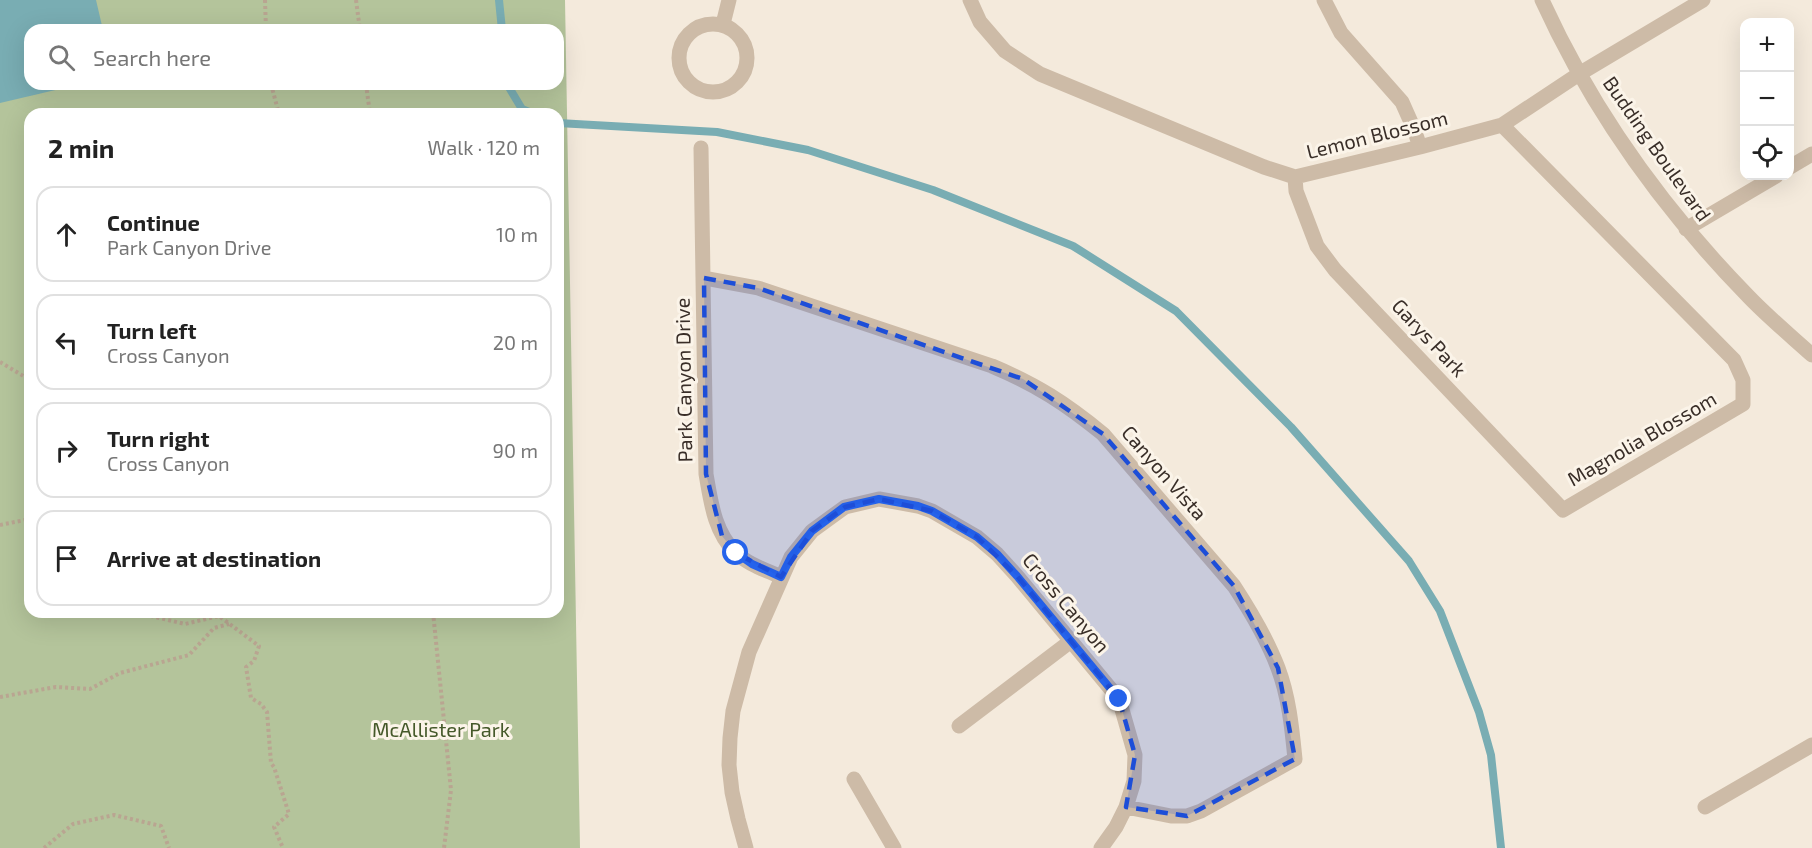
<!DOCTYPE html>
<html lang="en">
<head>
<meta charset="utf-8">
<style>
  :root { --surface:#fff; --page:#f2f2f2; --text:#222; --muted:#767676; --line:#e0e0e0 }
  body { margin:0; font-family:"Exo 2",sans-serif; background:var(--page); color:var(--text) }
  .controls { position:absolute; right:18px; top:18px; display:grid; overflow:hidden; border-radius:12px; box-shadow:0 6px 24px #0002 }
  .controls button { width:54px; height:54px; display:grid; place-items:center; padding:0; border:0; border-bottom:2px solid var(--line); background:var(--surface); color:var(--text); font:30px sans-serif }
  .stop { position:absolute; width:18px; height:18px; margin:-14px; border:4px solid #2563eb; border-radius:50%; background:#fff }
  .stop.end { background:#2563eb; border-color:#fff; box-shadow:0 2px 6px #0008 }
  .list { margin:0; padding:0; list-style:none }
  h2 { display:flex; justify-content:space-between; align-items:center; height:78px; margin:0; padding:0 24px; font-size:26px }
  h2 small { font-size:20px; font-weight:400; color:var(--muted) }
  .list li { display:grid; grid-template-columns:39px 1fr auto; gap:18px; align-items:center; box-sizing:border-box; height:96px; margin:0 12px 12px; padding:0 12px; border:2px solid var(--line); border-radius:18px }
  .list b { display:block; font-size:22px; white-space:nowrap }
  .list p { margin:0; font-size:20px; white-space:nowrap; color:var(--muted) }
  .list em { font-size:20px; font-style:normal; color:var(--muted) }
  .icon { flex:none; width:33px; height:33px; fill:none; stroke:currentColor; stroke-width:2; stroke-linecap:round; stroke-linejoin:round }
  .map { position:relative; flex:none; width:1812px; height:848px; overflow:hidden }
  .search { position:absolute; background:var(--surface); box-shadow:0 6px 24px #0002; left:24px; top:24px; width:540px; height:66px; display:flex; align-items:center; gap:15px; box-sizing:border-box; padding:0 21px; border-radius:18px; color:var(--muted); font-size:22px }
  .panel { position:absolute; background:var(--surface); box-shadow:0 6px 24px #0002; left:24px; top:108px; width:540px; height:510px; border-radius:18px }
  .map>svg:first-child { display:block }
  .green { fill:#b4c49b; fill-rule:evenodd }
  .water { fill:#79adb3 }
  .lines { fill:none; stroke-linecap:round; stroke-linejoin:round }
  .stream { stroke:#79adb3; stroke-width:8 }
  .path { stroke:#b9a591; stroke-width:4; stroke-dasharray:3 3; stroke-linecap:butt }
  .minor { stroke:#cdbba7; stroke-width:15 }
  .route { stroke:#2563eb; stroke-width:8 }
  .marked { fill:#1d4ed8; fill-opacity:0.2; stroke:#1d4ed8; stroke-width:4.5; stroke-dasharray:12 8; stroke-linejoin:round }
  .labels { text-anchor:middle; stroke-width:6; stroke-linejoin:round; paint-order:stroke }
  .street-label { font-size:20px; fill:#392e28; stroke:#fbf4e9 }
  .park-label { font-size:20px; fill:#45592a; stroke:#fbf4e9 }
</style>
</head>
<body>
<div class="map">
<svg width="1812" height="848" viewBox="0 0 1812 848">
  <rect width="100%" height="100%" fill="#f4eadc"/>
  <path class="green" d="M 0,0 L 565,0 L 580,848 L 0,848 ZM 30,30 L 558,30 L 558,84 L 30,84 ZM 30,114 L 558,114 L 558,612 L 30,612 Z"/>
  <path class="water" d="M 0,0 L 96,0 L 103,30 L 30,30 L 30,84 L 81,84 L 0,103 Z"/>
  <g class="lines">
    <path class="stream" d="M 499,0 L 502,30
      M 507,84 L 522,109 L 534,114
      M 558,123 L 717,132 L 808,150 L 933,190 L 1073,246 L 1176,311 L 1291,427 L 1409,561 L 1440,611 L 1479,712 L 1491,755 L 1501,848"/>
    <path class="path" d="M 265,0 L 266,30
      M 356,0 L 360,30
      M 271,84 L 279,114
      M 366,84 L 370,114
      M 0,362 L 30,380
      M 0,525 L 25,520 L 30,524
      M 146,612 L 151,616 L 185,624 L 219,616 L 259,646 L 254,661 L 246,667 L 251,698 L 261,704 L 267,712 L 271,763 L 274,767 L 289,814 L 274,827 L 283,848
      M 433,612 L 451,790 L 444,848
      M 0,697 L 56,687 L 90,689 L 120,673 L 189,655 L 214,628 L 229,624
      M 44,848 L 73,824 L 114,815 L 161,826 L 169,848"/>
    <path class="minor" d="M 970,0 L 980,22 L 1005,51 L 1040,74 L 1264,167 L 1295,177 L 1420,147 L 1502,125 L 1579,74 L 1703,0
      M 1324,0 L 1341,33 L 1402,102 L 1414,129 L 1420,147
      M 1542,0 C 1592,110 1664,210 1748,296 C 1768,317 1791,336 1812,355
      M679 58a34 34 0 1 1 68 0a34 34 0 1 1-68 0Z
      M 723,24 L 729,0
      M 701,148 L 706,474 C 711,502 714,531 735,552 C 747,564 766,570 781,577
      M 1790,167 L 1812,154
      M 1295,177 L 1296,191 L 1317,246 L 1335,270 L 1563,510 L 1743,404 L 1743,380 L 1734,360 L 1502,125
      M 1686,229 L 1776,176
      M 704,278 L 758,288 L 992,366 C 1037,385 1065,403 1103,434 L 1234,586 C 1251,612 1267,639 1278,668 C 1289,697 1292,729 1295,759 L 1201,811 L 1187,816 L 1171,816 L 1126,807
      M 959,726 L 1071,641
      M 854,779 L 894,848
      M 1705,807 L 1812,745
      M 746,848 L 738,819 L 732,792 L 729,765 L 730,738 L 733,711 L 749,652 L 791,557 L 812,531 L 845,507 L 879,499 L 918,506 L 932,511 L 977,537 L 997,554 L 1017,576 L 1119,699 L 1135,755 L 1134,781 L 1126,807 L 1116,827 L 1101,848"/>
  </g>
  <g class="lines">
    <path class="route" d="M 736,553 L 752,564 L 781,577 L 791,557 L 812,531 L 844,507 L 879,499 L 918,506 L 932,511 L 977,537 L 997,554 L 1017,576 L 1119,699"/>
  </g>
  <path class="marked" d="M 704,278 L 758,288 L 1023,379 L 1103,434 L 1234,586 L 1278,668 L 1295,759 L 1187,816 L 1126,807 L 1135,755 L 1119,699 L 1017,576 L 977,537 L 932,511 L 879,499 L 845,507 L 812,531 L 781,577 L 736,553 L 722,536 L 706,474 Z"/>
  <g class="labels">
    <g class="street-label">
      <text transform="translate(1377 135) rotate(-14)" y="7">Lemon Blossom</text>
      <text transform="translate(1657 149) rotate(55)" y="7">Budding Boulevard</text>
      <text transform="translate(1429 338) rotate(47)" y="7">Garys Park</text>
      <text transform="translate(684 380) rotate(-91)" y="7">Park Canyon Drive</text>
      <text transform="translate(1642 439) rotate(-30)" y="7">Magnolia Blossom</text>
      <text transform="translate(1164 473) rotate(49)" y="7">Canyon Vista</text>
      <text transform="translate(1066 603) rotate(50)" y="7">Cross Canyon</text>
    </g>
    <g class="park-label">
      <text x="441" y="737">McAllister Park</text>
    </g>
  </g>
</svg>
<div class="controls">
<button>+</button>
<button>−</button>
<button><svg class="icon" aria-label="locate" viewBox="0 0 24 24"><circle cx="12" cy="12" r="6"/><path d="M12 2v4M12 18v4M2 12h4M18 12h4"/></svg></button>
</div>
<div class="stop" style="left:736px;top:553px"></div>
<div class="stop end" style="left:1119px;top:699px"></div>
<div class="search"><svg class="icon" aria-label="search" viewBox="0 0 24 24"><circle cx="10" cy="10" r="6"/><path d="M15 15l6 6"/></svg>Search here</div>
<section class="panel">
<h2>2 min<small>Walk · 120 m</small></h2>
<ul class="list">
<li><svg class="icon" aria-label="ahead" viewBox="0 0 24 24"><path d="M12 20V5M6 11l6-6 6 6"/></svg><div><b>Continue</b><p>Park Canyon Drive</p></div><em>10 m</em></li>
<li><svg class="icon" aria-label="left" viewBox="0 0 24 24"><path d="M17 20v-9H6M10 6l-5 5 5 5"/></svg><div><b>Turn left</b><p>Cross Canyon</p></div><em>20 m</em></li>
<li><svg class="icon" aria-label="right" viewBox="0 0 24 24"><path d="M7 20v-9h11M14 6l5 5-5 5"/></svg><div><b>Turn right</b><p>Cross Canyon</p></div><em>90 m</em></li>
<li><svg class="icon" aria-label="arrive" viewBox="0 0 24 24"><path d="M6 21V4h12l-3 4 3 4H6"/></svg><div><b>Arrive at destination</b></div></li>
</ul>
</section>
</div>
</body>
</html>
